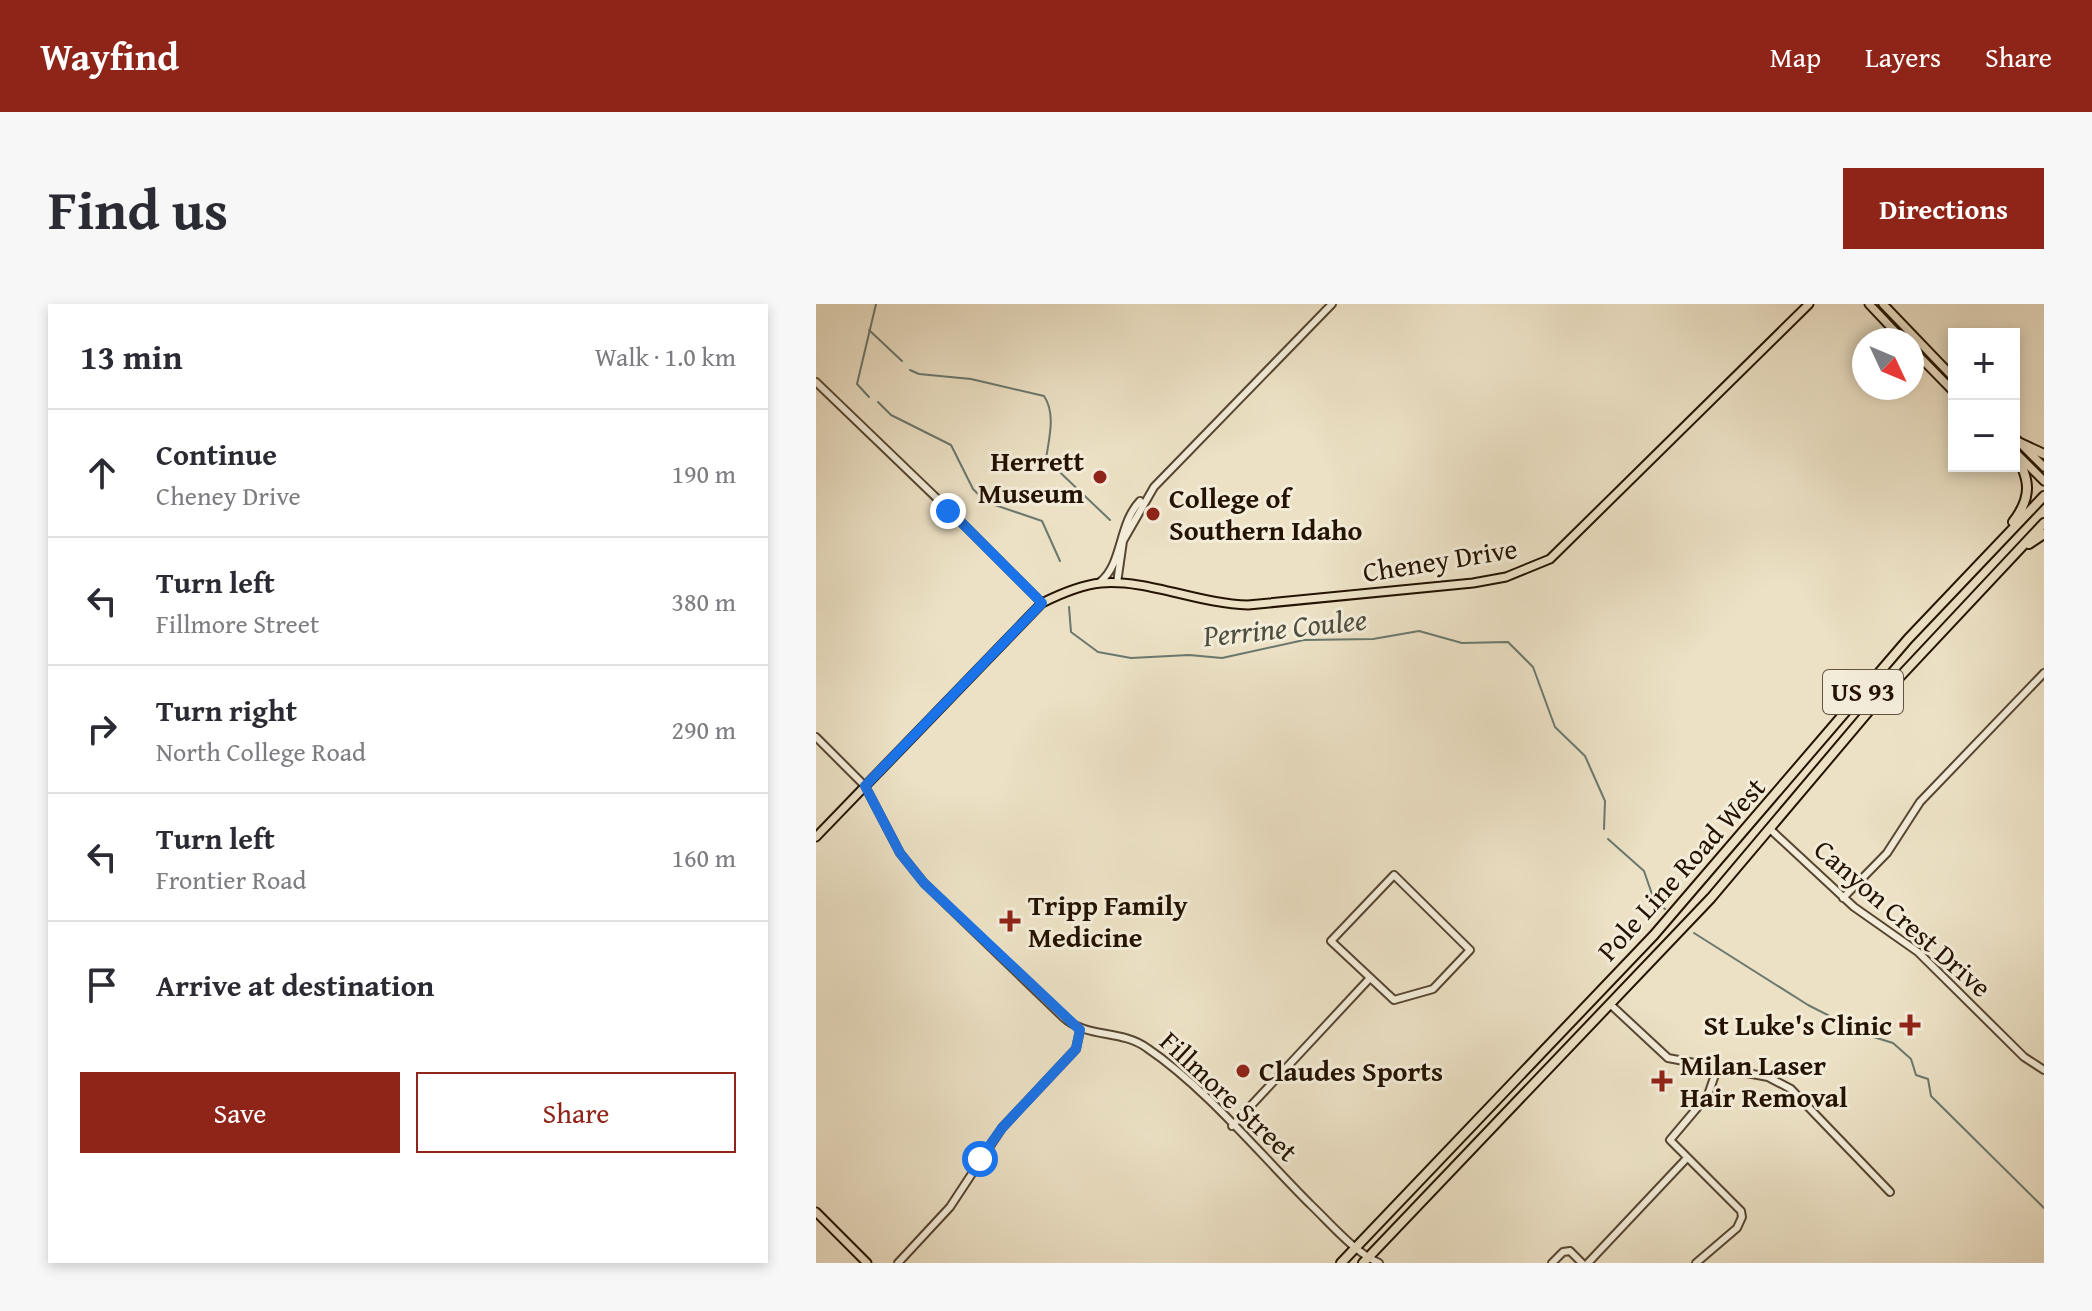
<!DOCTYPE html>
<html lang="en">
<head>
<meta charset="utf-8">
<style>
  :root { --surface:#fff; --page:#f7f7f7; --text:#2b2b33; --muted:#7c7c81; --line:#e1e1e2; --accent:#8f2418 }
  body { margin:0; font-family:"Gentium Book Plus",serif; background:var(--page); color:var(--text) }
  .controls { position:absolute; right:24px; top:24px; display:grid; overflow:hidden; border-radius:0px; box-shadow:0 4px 12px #0003 }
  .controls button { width:72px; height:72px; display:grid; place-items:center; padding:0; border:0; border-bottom:2px solid var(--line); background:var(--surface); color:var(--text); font:40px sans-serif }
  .compass { position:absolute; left:1036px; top:24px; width:72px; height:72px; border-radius:50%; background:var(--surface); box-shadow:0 4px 12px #0003; rotate:134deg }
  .stop { position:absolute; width:24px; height:24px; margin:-18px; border:6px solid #1a73e8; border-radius:50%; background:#fff }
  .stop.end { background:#1a73e8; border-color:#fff; box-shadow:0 2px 8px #0008 }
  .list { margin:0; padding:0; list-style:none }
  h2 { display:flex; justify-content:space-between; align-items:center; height:104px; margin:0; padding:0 32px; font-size:34px }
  h2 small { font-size:26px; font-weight:400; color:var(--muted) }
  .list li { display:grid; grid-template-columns:52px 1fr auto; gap:24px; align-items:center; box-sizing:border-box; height:128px; padding:0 32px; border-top:2px solid var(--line) }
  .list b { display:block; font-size:30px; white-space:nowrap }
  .list p { margin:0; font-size:26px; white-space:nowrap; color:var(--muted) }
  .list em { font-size:26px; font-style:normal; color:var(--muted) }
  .actions { display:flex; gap:16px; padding:24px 32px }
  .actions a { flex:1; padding:18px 0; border:2px solid var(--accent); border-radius:0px; text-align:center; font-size:28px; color:var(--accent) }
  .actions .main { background:var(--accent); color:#fff }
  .icon { flex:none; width:44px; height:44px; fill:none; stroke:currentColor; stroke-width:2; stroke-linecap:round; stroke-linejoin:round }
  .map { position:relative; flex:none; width:1228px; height:959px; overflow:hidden; border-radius:0px }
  header { display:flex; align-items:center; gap:48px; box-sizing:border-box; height:112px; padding:0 40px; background:var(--accent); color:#fff }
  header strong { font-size:38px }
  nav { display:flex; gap:44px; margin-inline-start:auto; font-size:28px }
  .intro { display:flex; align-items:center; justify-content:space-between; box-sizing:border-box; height:192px; padding:0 48px }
  h1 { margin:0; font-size:56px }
  .button { padding:20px 36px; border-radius:0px; background:var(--accent); color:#fff; font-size:28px; font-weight:700 }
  main { display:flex; gap:48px; padding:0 48px }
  aside { flex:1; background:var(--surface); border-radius:0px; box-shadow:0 4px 12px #0003 }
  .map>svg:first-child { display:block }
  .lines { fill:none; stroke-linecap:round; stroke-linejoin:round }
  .stream { stroke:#6a786e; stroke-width:2 }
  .minor-casing { stroke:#564631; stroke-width:10 }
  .major-casing { stroke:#241300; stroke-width:11 }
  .highway-casing { stroke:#241300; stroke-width:12 }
  .minor { stroke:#f3ecd9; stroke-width:6 }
  .major { stroke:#ece1c5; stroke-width:7 }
  .highway { stroke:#ece1c5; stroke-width:8 }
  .route { stroke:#1a73e8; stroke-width:10 }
  .poi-dot { fill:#8f2418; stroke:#f3ecd9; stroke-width:3 }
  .labels { text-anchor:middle; stroke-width:6; stroke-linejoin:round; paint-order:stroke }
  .shield { fill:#f3ecd9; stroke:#625441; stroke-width:2 }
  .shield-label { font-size:26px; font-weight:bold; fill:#241300 }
  .poi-label { font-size:28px; font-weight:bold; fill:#241300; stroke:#f3ecd9; text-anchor:start }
  .street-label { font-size:28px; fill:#241300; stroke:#f3ecd9 }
  .water-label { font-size:30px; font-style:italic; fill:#4d4e40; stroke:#f3ecd9 }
</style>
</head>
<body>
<header>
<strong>Wayfind</strong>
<nav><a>Map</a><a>Layers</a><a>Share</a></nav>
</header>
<div class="intro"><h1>Find us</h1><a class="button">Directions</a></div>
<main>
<aside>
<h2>13 min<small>Walk · 1.0 km</small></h2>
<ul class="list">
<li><svg class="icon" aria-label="ahead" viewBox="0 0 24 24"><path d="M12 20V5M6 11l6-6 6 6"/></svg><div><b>Continue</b><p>Cheney Drive</p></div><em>190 m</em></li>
<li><svg class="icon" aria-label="left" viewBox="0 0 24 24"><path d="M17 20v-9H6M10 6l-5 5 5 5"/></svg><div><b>Turn left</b><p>Fillmore Street</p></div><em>380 m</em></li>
<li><svg class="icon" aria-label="right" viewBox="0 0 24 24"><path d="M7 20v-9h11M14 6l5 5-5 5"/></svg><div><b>Turn right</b><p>North College Road</p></div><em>290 m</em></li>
<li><svg class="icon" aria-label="left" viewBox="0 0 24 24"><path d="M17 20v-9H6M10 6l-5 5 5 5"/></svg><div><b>Turn left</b><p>Frontier Road</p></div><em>160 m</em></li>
<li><svg class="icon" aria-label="arrive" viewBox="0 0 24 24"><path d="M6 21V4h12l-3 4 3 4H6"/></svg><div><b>Arrive at destination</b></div></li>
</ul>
<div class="actions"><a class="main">Save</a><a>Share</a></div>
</aside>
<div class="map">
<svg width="1228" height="959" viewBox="0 0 1228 959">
  <rect width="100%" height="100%" fill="#ece1c5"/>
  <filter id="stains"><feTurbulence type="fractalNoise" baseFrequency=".0025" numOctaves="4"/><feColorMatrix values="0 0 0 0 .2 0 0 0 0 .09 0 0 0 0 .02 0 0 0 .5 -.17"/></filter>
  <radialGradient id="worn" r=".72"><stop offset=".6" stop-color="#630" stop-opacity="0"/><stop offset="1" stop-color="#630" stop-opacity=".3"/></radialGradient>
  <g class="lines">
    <path class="stream" d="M 53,26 L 86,57
      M 94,66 L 103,70 L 155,75 L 228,92 C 240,110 233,134 230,155 L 294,216
      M 53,93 L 41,80 L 60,0
      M 62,98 L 75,111 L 135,141 L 157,185 L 170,198 L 226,217 L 244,257
      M 253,303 L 255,328 L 282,348 L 315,354 L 373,351 L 406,354 L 488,336 L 557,335 L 603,327 L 646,339 L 692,338 L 717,363 L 739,423 L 769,452 L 789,497 L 788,525
      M 792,535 L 828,567 L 838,596 L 849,605
      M 878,629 L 992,701 L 1051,731 L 1077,739 L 1095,755 L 1100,771 L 1112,775 L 1115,792 L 1228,904"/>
    <defs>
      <path id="minor" d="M 0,78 L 133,206
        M132 209a6 6 0 1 1 12 0a6 6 0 1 1-12 0Z
        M 141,214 L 226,299
        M 284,278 C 307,260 302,220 324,197
        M 301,279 L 307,237 L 338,183 L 516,0
        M 0,433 L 49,482 L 84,549 L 108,579 L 247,713 C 271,735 305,725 331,744 C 390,784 443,849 494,900 C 515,920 537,947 563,959
        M 955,526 L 1038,603 L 1102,648 L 1208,753 L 1228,766
        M 578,571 L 654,646 L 617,685 L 578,696 L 515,637 Z
        M 1027,594 L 1071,549 L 1104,498 L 1228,369
        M 795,701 L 852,754 L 952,773 L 975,785 L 1074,888
        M 416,822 L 554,674
        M 82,959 L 134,903 L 186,824 L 260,745 L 264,726
        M 736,959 L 747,948 L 754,947 L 766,959
        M 772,959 L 871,854
        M 880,959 L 921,924 L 926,913 L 925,907 L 854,836 L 892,791 L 901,765"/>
      <path id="major" d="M 1053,0 L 1087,36
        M 1067,0 L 1138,74
        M 1096,45 L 1138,88
        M 1198,133 L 1228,163
        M 1202,151 L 1228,177
        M 0,533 L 226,299 C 244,290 265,281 285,279 C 331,275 383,300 432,301 L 657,279 L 690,273 L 734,255 L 993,0
        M 0,908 L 51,959"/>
      <path id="highway" d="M 1204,139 L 1228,150
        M 1197,218 C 1217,192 1214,175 1198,147
        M 1213,240 L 1228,230
        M 525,959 L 838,631 L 1092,335 L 1228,192
        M 547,959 L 895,594 L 1063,395 L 1228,219"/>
    </defs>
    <use href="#minor" class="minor-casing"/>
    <use href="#major" class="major-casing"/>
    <use href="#highway" class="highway-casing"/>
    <use href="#minor" class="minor"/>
    <use href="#major" class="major"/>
    <use href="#highway" class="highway"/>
  </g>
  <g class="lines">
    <path class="route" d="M 132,207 L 134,214 L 141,214 L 226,299 L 49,482 L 84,549 L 108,579 L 264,726 L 260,745 L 186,824 L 164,855"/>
  </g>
  <g class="poi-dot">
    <circle cx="284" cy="173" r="8"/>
    <circle cx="337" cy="210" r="8"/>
    <path d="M190 605h8v8h8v8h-8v8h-8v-8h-8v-8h8z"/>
    <path d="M1090 709h8v8h8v8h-8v8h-8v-8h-8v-8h8z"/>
    <circle cx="427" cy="767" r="8"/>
    <path d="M842 765h8v8h8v8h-8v8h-8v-8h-8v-8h8z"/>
  </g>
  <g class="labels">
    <rect class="shield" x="1007" y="366" width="80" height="44" rx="6"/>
    <g class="shield-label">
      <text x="1047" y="397">US 93</text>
    </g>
    <g class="poi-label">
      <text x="268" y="167" text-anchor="end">Herrett<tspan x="268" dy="32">Museum</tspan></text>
      <text x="353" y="204">College of<tspan x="353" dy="32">Southern Idaho</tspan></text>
      <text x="212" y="611">Tripp Family<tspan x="212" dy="32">Medicine</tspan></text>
      <text x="1076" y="731" text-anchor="end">St Luke's Clinic</text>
      <text x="864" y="771">Milan Laser<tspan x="864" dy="32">Hair Removal</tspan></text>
      <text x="443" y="777">Claudes Sports</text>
    </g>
    <g class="street-label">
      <text transform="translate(624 256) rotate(-9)" y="10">Cheney Drive</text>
      <text transform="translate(865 565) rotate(-48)" y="10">Pole Line Road West</text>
      <text transform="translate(1087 614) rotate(41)" y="10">Canyon Crest Drive</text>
      <text transform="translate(413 792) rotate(43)" y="10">Fillmore Street</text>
    </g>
    <g class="water-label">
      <text transform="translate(469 324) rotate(-6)" y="10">Perrine Coulee</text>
    </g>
  </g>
  <rect width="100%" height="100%" filter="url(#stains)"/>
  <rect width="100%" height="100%" fill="url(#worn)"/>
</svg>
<div class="controls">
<button>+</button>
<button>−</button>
</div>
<svg class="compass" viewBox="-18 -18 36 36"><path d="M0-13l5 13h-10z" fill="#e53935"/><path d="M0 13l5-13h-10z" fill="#7c7c81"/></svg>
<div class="stop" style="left:164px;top:855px"></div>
<div class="stop end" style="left:132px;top:207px"></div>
</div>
</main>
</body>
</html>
